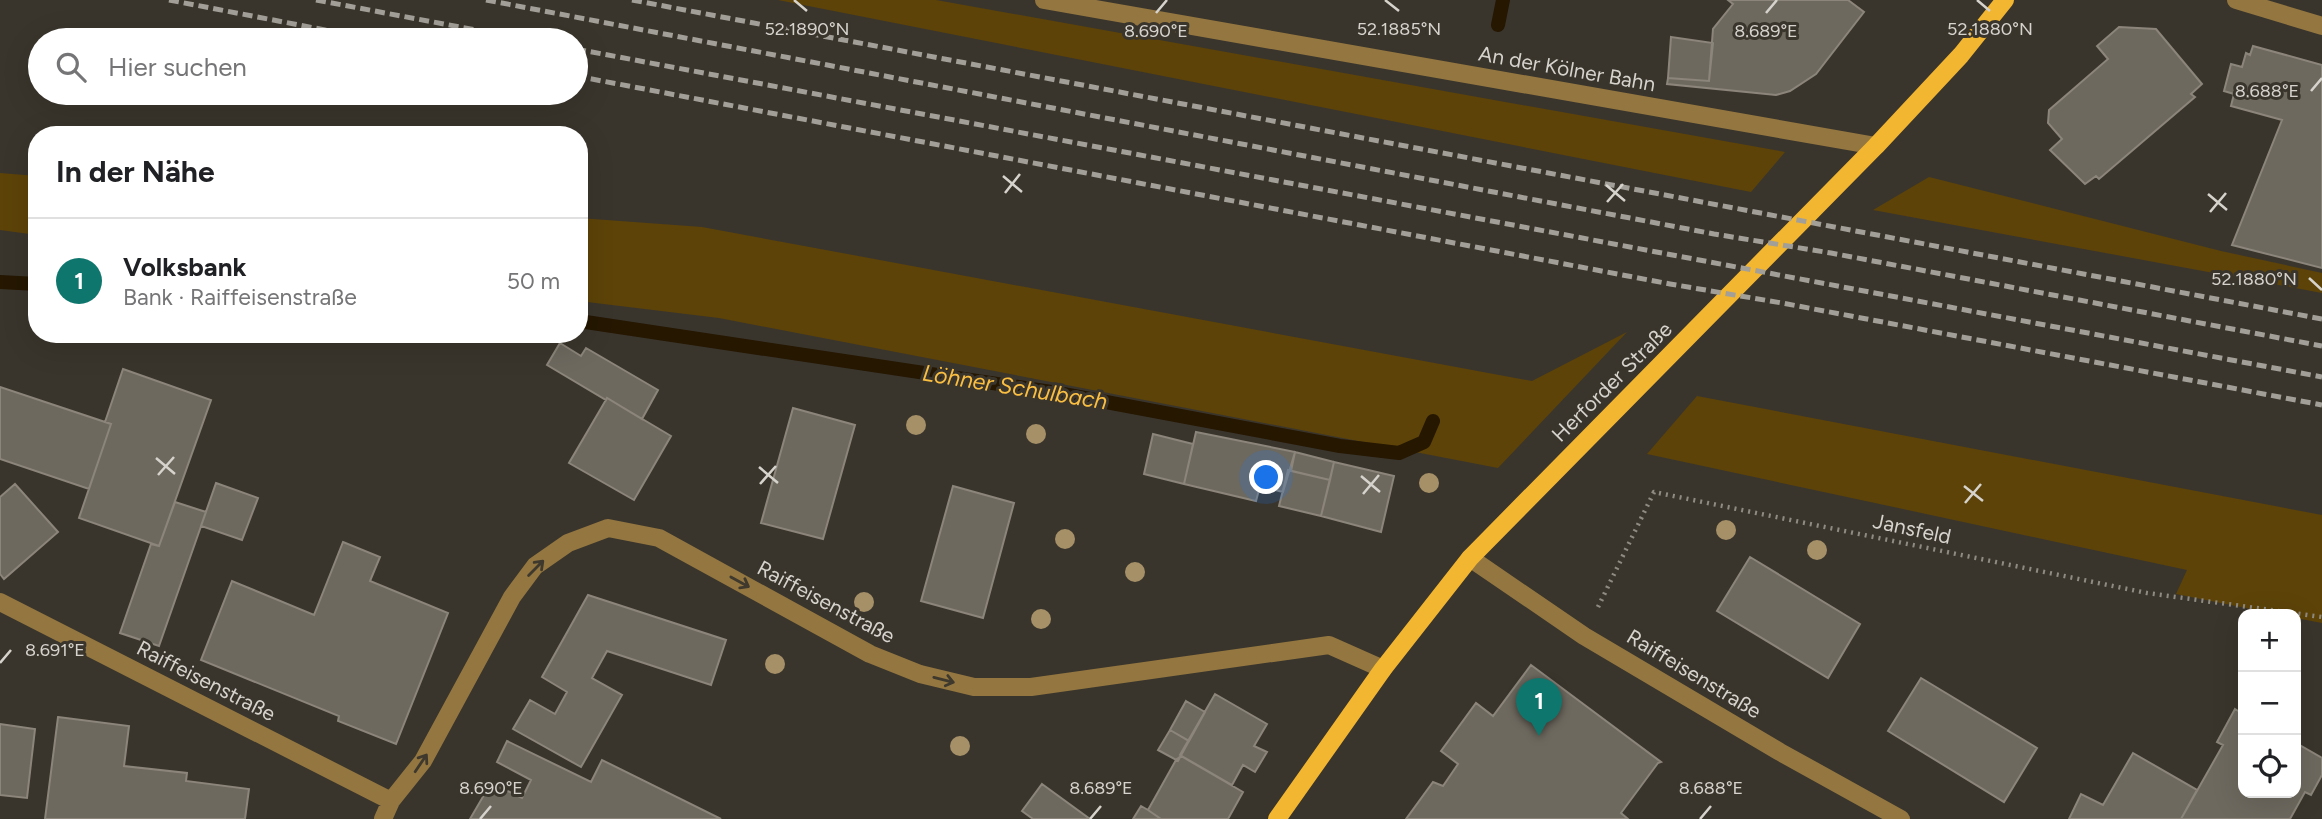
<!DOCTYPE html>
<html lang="de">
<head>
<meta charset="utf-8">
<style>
  :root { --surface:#fff; --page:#f2f2f2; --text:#202124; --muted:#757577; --line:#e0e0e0; --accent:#0f766e }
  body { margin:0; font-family:Figtree,sans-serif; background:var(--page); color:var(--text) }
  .controls { position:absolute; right:21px; bottom:21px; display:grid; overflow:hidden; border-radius:14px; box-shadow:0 7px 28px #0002 }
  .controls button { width:63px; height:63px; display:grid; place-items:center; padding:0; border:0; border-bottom:2px solid var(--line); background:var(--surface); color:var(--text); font:35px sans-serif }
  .you { position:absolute; left:1267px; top:478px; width:24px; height:24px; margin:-18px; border:5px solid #fff; border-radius:50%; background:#1a73e8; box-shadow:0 0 0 10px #1a73e833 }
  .badge { display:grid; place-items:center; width:46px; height:46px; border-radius:50%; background:var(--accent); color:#fff; font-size:23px; font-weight:700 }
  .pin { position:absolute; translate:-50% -58px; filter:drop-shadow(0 2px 4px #0008) }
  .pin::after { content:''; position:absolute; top:37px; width:24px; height:21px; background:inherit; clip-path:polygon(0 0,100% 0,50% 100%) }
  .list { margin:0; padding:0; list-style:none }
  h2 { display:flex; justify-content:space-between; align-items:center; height:91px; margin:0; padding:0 28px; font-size:30px }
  h2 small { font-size:23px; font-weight:400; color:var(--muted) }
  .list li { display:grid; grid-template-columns:46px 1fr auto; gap:21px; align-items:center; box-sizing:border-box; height:126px; padding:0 28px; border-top:2px solid var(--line) }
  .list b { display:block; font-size:26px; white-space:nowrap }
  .list p { margin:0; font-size:23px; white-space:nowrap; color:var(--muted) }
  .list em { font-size:23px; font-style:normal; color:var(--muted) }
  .icon { flex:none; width:38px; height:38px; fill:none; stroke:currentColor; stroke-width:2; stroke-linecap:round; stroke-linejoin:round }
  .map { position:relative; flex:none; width:2322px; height:819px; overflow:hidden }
  .search { position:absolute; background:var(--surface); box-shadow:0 7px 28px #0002; left:28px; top:28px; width:560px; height:77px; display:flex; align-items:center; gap:18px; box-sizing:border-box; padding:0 24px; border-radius:38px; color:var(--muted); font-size:26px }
  .panel { position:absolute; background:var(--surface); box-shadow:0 7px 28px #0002; left:28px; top:126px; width:560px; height:217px; border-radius:28px }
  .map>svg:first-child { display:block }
  .green { fill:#5d4308 }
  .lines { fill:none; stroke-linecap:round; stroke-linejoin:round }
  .stream { stroke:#251700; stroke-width:14 }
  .building { fill:#6e695f; stroke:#8b857b; stroke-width:2 }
  .path { stroke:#8f8b83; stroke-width:4.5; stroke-dasharray:2 5; stroke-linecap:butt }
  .minor { stroke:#947740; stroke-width:18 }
  .major { stroke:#f3b631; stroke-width:18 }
  .rail { stroke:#a29f98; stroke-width:5; stroke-dasharray:10 5; stroke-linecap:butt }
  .tree { fill:#a69068 }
  .oneway { stroke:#3e382d }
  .ticks { fill:none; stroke:#d6d3cd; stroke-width:2.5 }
  .labels { text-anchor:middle; stroke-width:6; stroke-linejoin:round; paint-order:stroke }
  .street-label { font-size:21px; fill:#d6d3cd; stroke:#3a352c }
  .water-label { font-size:23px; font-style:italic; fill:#fabe41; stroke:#3a352c }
  .ticks-label { font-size:18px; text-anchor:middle; fill:#d6d3cd; stroke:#3a352c; stroke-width:6; stroke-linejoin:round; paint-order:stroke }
</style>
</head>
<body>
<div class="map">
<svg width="2322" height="819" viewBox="0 0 2322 819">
  <rect width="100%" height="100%" fill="#3a352c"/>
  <path class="green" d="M 778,0 L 936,0 L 1785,152 L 1751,192 Z
    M 0,173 L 37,176 L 37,235 L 0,230 Z
    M 1929,177 L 2221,251 L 2322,273 L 2322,293 L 1873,210 Z
    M 579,218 L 702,227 L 1532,381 L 1627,332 L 1498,468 L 719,318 L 579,301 Z
    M 1697,396 L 2322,515 L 2322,623 L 2296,618 L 2296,614 L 2276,614 L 2176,594 L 2187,570 L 1647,454 Z"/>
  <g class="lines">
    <path class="stream" d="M 1498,25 L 1503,0
      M 0,282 L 37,284
      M 579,321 L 1058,393 L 1340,446 L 1399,453 L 1424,442 L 1433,421"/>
  </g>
  <path class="building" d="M 1728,0 L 1848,0 L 1864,12 L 1816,74 L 1790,91 L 1776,95 L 1667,84 L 1668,78 L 1709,81 L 1713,29 L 1733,4 Z
    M 2119,27 L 2156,29 L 2202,84 L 2191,94 L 2195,97 L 2099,179 L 2096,176 L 2085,184 L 2050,150 L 2062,139 L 2048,123 L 2049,110 L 2108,59 L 2097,46 Z
    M 1671,37 L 1713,43 L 1709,81 L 1668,78 Z
    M 2253,46 L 2322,65 L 2322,268 L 2232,245 L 2282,120 L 2231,106 L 2234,94 L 2224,91 L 2231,64 L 2242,67 L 2246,53 L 2250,55 Z
    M 560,343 L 581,356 L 586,348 L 658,390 L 642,419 L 607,398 L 606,400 L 547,365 Z
    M 123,369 L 211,400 L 159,546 L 79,518 L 111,424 L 105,422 Z
    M 0,387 L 111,424 L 89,489 L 0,459 Z
    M 607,398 L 671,436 L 634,500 L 569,463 Z
    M 793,408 L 855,425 L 823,539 L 761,523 Z
    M 1196,432 L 1295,452 L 1283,492 L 1260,486 L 1256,501 L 1184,484 Z
    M 1153,434 L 1193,444 L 1184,484 L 1144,474 Z
    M 1295,452 L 1334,462 L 1330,480 L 1291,471 Z
    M 1334,462 L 1394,476 L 1381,532 L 1321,516 Z
    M 1288,470 L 1330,480 L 1321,516 L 1279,506 Z
    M 216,483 L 258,498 L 242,540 L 201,526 Z
    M 15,484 L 58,532 L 4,579 L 0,574 L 0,497 Z
    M 953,486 L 1014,503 L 983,618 L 921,601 Z
    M 175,502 L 206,512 L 159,646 L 120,633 L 151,544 L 159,546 Z
    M 343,542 L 380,557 L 370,581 L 448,613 L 396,744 L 338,721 L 339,716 L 201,660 L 232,581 L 314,615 Z
    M 1750,557 L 1860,624 L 1828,678 L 1717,611 Z
    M 588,595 L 726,640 L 711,685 L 607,651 L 592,678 L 622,695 L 581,767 L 513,729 L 530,700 L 555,714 L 567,692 L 542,677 Z
    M 1531,665 L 1661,762 L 1658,763 L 1621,813 L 1628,819 L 1406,819 L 1433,782 L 1443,786 L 1458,764 L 1441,751 L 1476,703 L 1493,716 Z
    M 1921,678 L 2037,748 L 2004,802 L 1888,731 Z
    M 1215,694 L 1267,724 L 1254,746 L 1267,752 L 1255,772 L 1243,765 L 1232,785 L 1180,755 Z
    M 1186,701 L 1205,712 L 1189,741 L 1170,730 Z
    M 2235,709 L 2243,714 L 2243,793 L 2296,793 L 2296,743 L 2322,758 L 2322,775 L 2311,795 L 2305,792 L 2290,819 L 2181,819 L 2223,745 L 2217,742 Z
    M 58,717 L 129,726 L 124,766 L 187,773 L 186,781 L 249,789 L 245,819 L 45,819 Z
    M 0,724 L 35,729 L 27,798 L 0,795 Z
    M 1170,730 L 1189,741 L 1178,761 L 1158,750 Z
    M 507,741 L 591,782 L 602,760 L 721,819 L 470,819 L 491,783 L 522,798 L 531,780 L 497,762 Z
    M 2133,753 L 2197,790 L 2181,819 L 2069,819 L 2081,794 L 2103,805 Z
    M 1181,756 L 1243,792 L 1228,819 L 1161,819 L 1148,810 L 1176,760 Z
    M 1042,784 L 1090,819 L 1033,819 L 1022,811 Z
    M 1141,806 L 1148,810 L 1161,819 L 1133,819 Z"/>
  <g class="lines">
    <path class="path" d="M 1598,607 L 1654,492 L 2147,593 L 2322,617"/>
    <path class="minor" d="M 1044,0 L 1876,146
      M 2236,0 L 2322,26
      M 1470,558 L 1584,636 L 1780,752 L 1901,819
      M 0,602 L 391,801
      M 383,819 L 391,801 L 423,761 L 512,597 L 535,566 L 568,543 L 608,528 L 659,538 L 870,654 L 920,674 L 974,687 L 1031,687 L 1329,645 L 1383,669"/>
    <path class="major" d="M 1277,819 L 1383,669 L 1470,558 L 1876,146 L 1961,55 L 2005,0"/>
    <path class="rail" d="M 169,0 L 377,40
      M 316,0 L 529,40
      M 486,0 L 1714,234 L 1831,253 L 2322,346
      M 632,0 L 2322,319
      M 576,49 L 2322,377
      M 576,76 L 1670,284 L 1782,303 L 2322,405"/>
  </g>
  <g class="tree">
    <circle cx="916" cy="425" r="10"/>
    <circle cx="1036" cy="434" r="10"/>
    <circle cx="1429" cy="483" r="10"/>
    <circle cx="1726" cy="530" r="10"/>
    <circle cx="1065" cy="539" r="10"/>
    <circle cx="1817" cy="550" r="10"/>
    <circle cx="1135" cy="572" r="10"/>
    <circle cx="864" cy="602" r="10"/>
    <circle cx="1041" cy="619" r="10"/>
    <circle cx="775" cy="664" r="10"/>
    <circle cx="960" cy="746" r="10"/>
  </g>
  <defs><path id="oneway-shaft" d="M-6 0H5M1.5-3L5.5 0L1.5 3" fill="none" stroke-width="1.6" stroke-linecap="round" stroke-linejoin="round" transform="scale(1.75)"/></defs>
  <g class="oneway">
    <use href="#oneway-shaft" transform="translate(536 568) rotate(-45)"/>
    <use href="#oneway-shaft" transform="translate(740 582) rotate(29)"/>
    <use href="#oneway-shaft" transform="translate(944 680) rotate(14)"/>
    <use href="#oneway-shaft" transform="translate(421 763) rotate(-56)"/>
  </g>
  <path class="ticks" d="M 794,0 L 807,11M 1385,0 L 1399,11M 1977,0 L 1990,11M 1156,13 L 1167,0M 1766,13 L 1777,0M 2311,91 L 2322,78M 1003,176 L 1022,192M 1606,185 L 1625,201M 1005,193 L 1020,174M 2208,194 L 2227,210M 1607,202 L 1623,184M 2210,212 L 2226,193M 2309,278 L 2322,290M 156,458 L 175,474M 759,467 L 778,483M 158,475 L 174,457M 1361,476 L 1380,492M 760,484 L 776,466M 1964,486 L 1983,501M 1363,494 L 1379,475M 1965,503 L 1981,484M 0,663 L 11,650M 480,819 L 491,806M 1090,819 L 1101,806M 1700,819 L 1711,806"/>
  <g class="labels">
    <g class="street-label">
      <text transform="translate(1567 69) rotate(10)" y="7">An der Kölner Bahn</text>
      <text transform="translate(1612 382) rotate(-45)" y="7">Herforder Straße</text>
      <text transform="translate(1912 529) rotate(12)" y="7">Jansfeld</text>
      <text transform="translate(826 602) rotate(28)" y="7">Raiffeisenstraße</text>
      <text transform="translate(1694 674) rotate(31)" y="7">Raiffeisenstraße</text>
      <text transform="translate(206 681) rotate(27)" y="7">Raiffeisenstraße</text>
    </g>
    <g class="water-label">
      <text transform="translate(1015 387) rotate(9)" y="8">Löhner Schulbach</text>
    </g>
  </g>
  <g class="ticks-label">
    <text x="1990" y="35">52.1880°N</text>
    <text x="807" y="35">52.1890°N</text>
    <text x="1399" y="35">52.1885°N</text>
    <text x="1156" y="37">8.690°E</text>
    <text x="1766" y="37">8.689°E</text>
    <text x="2267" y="97">8.688°E</text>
    <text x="2254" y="285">52.1880°N</text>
    <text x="55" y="656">8.691°E</text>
    <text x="491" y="794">8.690°E</text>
    <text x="1101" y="794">8.689°E</text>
    <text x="1711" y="794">8.688°E</text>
  </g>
</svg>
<div class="controls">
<button>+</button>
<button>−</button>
<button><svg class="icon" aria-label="locate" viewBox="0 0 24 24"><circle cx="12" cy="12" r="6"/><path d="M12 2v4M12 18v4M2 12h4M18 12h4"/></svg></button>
</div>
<div class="you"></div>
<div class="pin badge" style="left:1539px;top:736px">1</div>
<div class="search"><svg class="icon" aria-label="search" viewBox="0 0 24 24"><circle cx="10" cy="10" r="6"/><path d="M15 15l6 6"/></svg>Hier suchen</div>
<section class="panel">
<h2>In der Nähe<small></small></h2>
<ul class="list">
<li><span class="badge">1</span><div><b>Volksbank</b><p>Bank · Raiffeisenstraße</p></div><em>50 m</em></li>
</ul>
</section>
</div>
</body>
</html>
